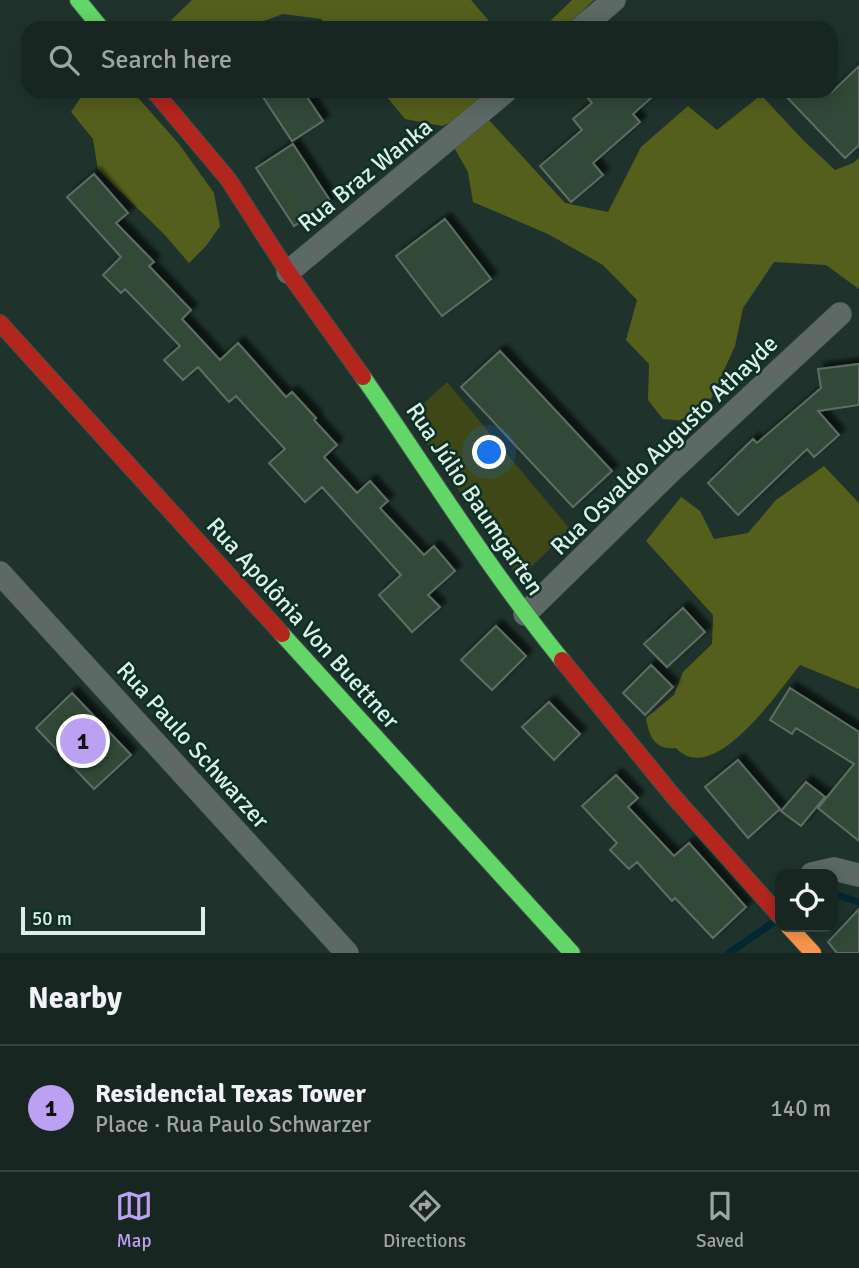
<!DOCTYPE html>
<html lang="en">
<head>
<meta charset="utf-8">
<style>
  :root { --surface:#172621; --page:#202e2a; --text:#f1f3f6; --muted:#9ea5a5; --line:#36433f; --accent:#bca0f2 }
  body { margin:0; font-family:Signika,sans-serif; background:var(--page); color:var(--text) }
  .controls { position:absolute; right:21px; bottom:21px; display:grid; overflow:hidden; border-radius:14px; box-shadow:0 4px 18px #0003 }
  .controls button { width:63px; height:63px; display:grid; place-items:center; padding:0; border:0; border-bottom:2px solid var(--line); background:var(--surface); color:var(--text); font:35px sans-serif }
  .scale { position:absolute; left:21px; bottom:18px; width:184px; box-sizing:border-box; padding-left:7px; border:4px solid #dcf0e8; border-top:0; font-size:19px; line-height:24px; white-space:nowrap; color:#dcf0e8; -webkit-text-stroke:5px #0c3026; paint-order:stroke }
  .you { position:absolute; left:490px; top:453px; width:24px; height:24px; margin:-18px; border:5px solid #fff; border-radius:50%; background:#1a73e8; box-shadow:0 0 0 10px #1a73e833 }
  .badge { display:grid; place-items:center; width:46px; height:46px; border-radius:50%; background:var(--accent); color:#111; font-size:23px; font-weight:700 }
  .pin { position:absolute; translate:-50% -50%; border:4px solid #fff; box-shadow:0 2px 7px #0006 }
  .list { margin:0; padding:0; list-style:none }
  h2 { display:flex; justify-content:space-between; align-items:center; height:91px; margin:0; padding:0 28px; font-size:30px }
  h2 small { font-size:23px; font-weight:400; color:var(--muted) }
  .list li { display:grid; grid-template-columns:46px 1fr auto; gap:21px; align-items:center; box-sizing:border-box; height:126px; padding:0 28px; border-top:2px solid var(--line) }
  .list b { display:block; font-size:26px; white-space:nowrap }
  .list p { margin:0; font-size:23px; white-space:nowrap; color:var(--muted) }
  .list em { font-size:23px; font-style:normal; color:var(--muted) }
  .icon { flex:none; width:38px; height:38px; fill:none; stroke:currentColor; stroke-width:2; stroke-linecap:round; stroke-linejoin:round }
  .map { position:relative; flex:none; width:859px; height:953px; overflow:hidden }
  .search { position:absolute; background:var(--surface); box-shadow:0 4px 18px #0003; left:21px; right:21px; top:21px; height:77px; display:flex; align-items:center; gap:18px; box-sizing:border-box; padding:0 24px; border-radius:21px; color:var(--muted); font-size:26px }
  .sheet { height:217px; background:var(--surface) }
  nav { display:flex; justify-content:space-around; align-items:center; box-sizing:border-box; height:98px; border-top:2px solid var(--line); background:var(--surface); font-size:19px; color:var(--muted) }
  nav a { display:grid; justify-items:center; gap:4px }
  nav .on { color:var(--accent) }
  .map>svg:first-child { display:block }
  .green { fill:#3e4715 }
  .forest { fill:#555f1c }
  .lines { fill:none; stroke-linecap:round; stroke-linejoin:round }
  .stream { stroke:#032833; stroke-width:7 }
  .building { fill:#324838; stroke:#5f6d65; stroke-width:2; filter:url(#shadow) }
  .street-casing { stroke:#40504a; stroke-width:24 }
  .fast-casing { stroke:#40504a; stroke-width:18 }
  .slow-casing { stroke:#40504a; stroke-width:18 }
  .jam-casing { stroke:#40504a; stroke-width:18 }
  .street { stroke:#5c6965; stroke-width:23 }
  .fast { stroke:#63d668; stroke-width:16 }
  .slow { stroke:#ff974d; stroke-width:16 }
  .jam { stroke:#b3261e; stroke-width:16 }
  .labels { text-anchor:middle; stroke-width:5; stroke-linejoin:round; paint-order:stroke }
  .street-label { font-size:24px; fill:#dcf0e8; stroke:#0c3026 }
</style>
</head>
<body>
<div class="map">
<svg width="859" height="953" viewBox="0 0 859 953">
  <defs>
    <filter id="shadow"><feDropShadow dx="6" dy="-6" stdDeviation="2" flood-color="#0009"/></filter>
  </defs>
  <rect width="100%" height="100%" fill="#1f332c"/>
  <path class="green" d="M 447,382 L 570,529 L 519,579 L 409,417 Z"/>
  <path class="forest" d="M 192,0 L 471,0 L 495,28 L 329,28 L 321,19 L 283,14 L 244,28 L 163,28 Z
    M 572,0 L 594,0 L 564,28 L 543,28 Z
    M 85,91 L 132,91 L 179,144 L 214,193 L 220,226 L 206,246 L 189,263 L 164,234 L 98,170 L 93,139 L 71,112 Z
    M 382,91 L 493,91 L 462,118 L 442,126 L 405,119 Z
    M 761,95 L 804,141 L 835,170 L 853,163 L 859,158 L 859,289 L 826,265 L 774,262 L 743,308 L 735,346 L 706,410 L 686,421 L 663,419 L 648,400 L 649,364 L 626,340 L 637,300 L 603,265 L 548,234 L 473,202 L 468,172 L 452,144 L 488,119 L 565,203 L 608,212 L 641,147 L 688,106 L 717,130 Z
    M 824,466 L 859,503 L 859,689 L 800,665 C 780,689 714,789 676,748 C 655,750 649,737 646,718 L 674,695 L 683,672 L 712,644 L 713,615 L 646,541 L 681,497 L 700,511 L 714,539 L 748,533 L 776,500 Z"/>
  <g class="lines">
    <path class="stream" d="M 833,896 L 837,895 L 859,902
      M 729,953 L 774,922"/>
  </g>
  <path class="building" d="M 859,66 L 859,145 L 845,158 L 781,91 L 832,92 Z
    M 259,91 L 303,91 L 323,121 L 292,141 Z
    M 582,91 L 659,91 L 633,114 L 640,122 L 593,163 L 603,175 L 571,202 L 540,166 L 582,130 L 573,119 L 592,103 Z
    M 293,144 L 331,202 L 294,226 L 256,168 Z
    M 94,174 L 128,213 L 116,223 L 154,262 L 149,266 L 191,310 L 182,319 L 220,360 L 238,343 L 286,397 L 292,392 L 316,418 L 314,420 L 337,445 L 324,457 L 357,493 L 370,481 L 388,501 L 380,508 L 424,555 L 434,546 L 455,571 L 428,595 L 440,607 L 412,632 L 379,595 L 401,575 L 322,487 L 305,502 L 269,463 L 285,449 L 236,396 L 229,402 L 198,367 L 183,380 L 164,360 L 180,346 L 125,289 L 121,293 L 103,275 L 121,257 L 67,197 Z
    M 445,219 L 491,279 L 442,316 L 396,256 Z
    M 500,351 L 612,471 L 573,507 L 461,387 Z
    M 859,364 L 859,405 L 818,411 L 839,435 L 814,457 L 807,449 L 738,515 L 708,483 L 753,439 L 757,443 L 821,388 L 818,369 Z
    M 683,608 L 705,632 L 667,667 L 644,644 Z
    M 496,626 L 526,656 L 492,690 L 461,660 Z
    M 651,665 L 673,687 L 645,715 L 623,693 Z
    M 790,688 L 859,732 L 859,841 L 818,808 L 854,764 L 796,728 L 792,734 L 770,720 Z
    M 72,693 L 131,755 L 94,789 L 36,728 Z
    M 549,702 L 580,734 L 554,760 L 522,727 Z
    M 738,760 L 780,809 L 748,838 L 705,787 Z
    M 616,775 L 638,798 L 628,807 L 674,856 L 689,843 L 746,907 L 713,938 L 675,898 L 672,901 L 637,862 L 629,869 L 610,850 L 617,843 L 582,806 Z
    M 806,782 L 825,797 L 801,826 L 781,811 Z
    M 859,909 L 859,953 L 837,953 L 828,942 Z"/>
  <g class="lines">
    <defs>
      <path id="street" d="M 581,28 L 614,0
        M 288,272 L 506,91
        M 0,573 L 347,953
        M 525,614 L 672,470 L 840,314
        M 812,874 L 834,869 L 859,875"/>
      <path id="fast" d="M 78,0 L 101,28
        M 363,377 C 429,472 489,570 562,660
        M 282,634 L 572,953"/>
      <path id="slow" d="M 789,927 L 813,953"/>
      <path id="jam" d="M 154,91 L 228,179 L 288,272 L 363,377
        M 0,323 L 282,634
        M 562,660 L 674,797 L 780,916"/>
    </defs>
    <use href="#street" class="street-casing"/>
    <use href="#fast" class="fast-casing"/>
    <use href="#slow" class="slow-casing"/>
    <use href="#jam" class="jam-casing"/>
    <use href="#street" class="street"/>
    <use href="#fast" class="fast"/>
    <use href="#slow" class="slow"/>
    <use href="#jam" class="jam"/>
  </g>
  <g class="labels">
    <g class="street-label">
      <text transform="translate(365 175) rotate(-39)" y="8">Rua Braz Wanka</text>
      <text transform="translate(664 445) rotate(-44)" y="8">Rua Osvaldo Augusto Athayde</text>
      <text transform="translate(475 499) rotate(56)" y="8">Rua Júlio Baumgarten</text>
      <text transform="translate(303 623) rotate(48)" y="8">Rua Apolônia Von Buettner</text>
      <text transform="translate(193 745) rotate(48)" y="8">Rua Paulo Schwarzer</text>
    </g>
  </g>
</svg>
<div class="controls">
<button><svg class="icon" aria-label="locate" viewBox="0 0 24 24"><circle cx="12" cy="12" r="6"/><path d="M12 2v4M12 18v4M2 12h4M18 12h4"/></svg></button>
</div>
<div class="scale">50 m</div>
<div class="you"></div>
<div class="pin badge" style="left:83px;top:741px">1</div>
<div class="search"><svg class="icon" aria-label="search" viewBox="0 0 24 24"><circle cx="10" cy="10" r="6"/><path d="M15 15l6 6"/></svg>Search here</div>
</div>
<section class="sheet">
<h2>Nearby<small></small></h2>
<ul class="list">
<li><span class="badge">1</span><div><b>Residencial Texas Tower</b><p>Place · Rua Paulo Schwarzer</p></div><em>140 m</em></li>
</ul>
</section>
<nav>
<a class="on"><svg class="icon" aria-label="map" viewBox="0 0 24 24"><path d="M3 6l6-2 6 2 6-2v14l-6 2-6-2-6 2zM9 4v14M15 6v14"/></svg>Map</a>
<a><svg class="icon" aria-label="directions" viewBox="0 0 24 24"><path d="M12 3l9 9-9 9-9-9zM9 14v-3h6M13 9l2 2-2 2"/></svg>Directions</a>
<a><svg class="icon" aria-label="saved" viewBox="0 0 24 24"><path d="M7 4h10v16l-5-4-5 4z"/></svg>Saved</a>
</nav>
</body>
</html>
